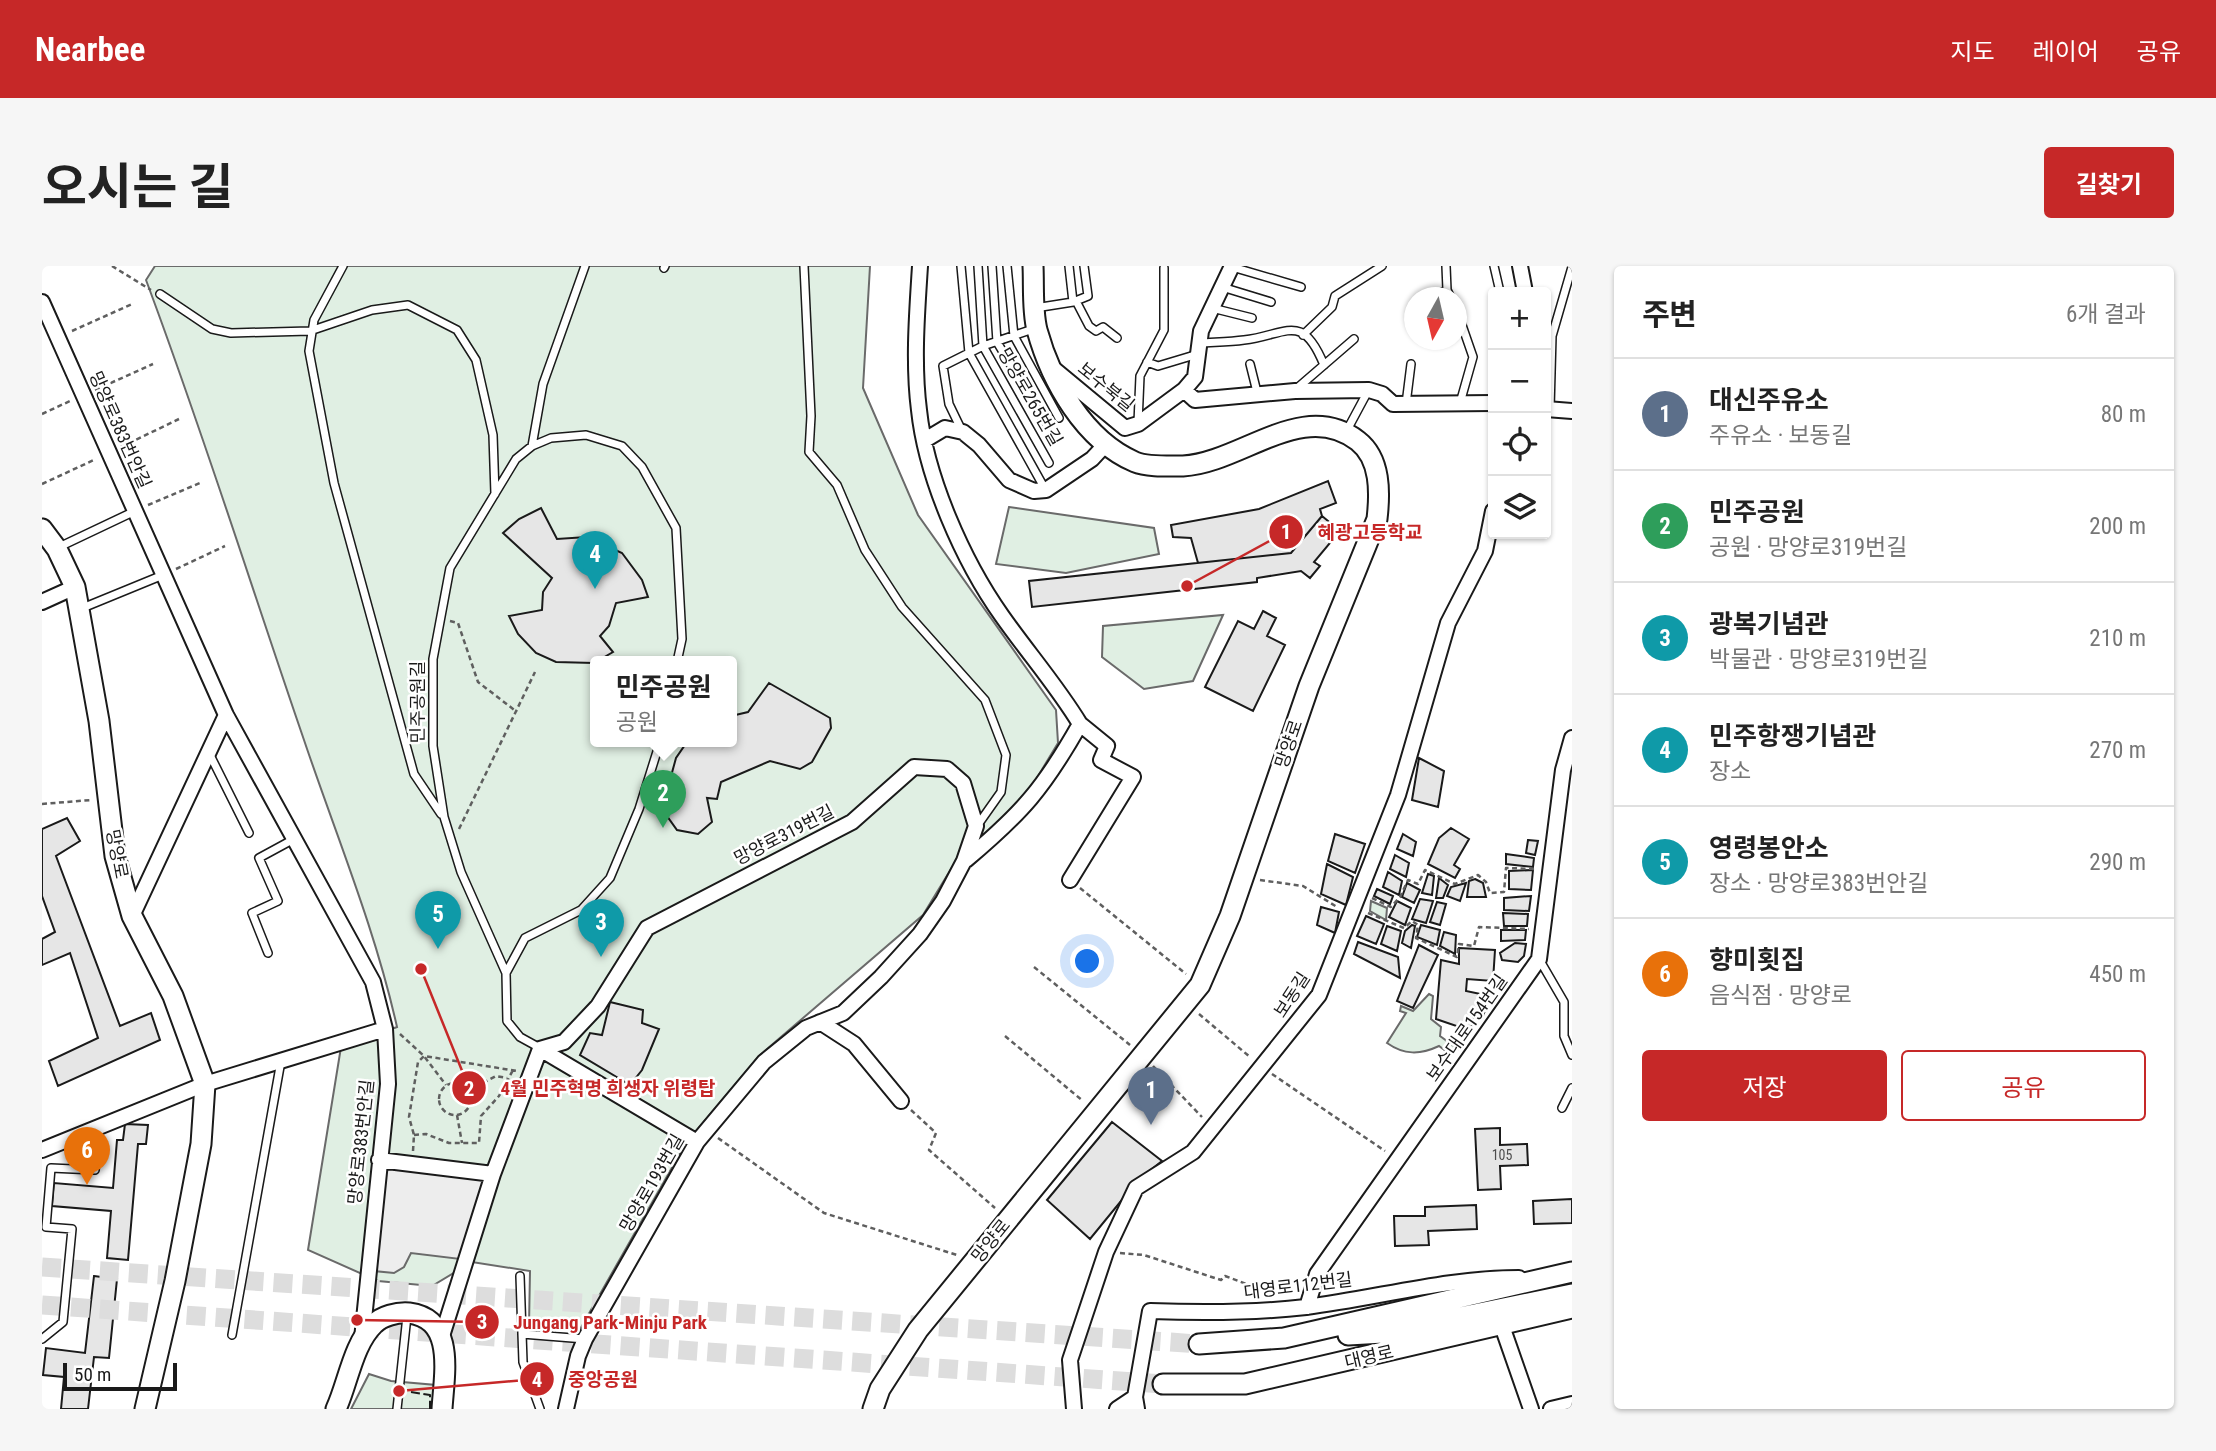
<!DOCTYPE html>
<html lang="ko">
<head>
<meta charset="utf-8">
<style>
  :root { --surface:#fff; --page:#f6f6f6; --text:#222; --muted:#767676; --line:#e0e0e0; --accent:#c62828 }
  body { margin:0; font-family:"Roboto Condensed","Noto Sans KR",sans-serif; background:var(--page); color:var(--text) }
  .controls { position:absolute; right:21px; top:21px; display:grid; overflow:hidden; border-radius:7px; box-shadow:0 2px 5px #0004 }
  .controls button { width:63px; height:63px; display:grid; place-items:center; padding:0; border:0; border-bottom:2px solid var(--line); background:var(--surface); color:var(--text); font:35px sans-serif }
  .compass { position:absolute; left:1362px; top:21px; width:63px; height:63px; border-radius:50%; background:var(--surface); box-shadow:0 2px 5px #0004; rotate:188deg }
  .scale { position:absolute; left:21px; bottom:18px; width:114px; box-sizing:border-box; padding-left:7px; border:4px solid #1a1a1a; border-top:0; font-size:19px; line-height:24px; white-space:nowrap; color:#1a1a1a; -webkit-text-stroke:5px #fff; paint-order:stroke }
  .you { position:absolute; left:1046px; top:696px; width:24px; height:24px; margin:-18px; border:5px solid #fff; border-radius:50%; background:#1a73e8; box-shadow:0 0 0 10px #1a73e833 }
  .badge { display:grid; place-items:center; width:46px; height:46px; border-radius:50%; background:var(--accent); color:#fff; font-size:23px; font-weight:700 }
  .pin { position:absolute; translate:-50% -58px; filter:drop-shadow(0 2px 4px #0008) }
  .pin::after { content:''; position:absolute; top:37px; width:24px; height:21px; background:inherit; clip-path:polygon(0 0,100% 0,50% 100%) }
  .popup { position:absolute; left:548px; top:390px; width:147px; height:91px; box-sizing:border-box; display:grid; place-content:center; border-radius:7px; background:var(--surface); filter:drop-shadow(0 2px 5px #0005); font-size:23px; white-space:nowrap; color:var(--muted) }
  .popup b { font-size:26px; color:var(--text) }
  .popup::after { content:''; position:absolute; left:50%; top:100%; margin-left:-14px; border:14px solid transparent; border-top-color:var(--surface) }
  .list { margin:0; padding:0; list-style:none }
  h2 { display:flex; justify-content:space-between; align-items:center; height:91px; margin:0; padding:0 28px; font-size:30px }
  h2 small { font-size:23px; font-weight:400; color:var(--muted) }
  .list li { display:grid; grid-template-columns:46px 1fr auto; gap:21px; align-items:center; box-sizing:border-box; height:112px; padding:0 28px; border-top:2px solid var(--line) }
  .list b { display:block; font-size:26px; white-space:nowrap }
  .list p { margin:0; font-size:23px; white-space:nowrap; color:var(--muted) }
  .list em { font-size:23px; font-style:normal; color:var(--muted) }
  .actions { display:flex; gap:14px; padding:21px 28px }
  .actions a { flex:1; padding:16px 0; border:2px solid var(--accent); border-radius:7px; text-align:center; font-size:24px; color:var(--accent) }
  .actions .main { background:var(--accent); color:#fff }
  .icon { flex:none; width:38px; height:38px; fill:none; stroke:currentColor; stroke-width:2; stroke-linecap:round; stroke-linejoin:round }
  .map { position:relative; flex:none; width:1530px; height:1143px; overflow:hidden; border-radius:7px }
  header { display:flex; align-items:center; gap:42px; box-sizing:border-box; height:98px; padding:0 35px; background:var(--accent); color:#fff }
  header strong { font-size:33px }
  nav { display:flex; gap:38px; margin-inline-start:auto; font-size:24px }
  .intro { display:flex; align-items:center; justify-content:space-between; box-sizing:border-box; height:168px; padding:0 42px }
  h1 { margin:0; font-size:49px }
  .button { padding:18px 32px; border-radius:7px; background:var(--accent); color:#fff; font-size:24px; font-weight:700 }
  main { display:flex; gap:42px; padding:0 42px }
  aside { flex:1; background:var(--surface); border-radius:7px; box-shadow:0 2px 5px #0004 }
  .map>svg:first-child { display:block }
  .green { fill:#e0efe3; stroke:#6a6a6a; stroke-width:2; fill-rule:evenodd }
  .parking { fill:#ededed; stroke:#6a6a6a; stroke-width:2 }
  .building { fill:#e6e6e6; stroke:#1a1a1a; stroke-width:2 }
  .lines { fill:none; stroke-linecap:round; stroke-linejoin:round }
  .secondary-tunnel { stroke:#ddd; stroke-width:19; stroke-dasharray:19 10; stroke-linecap:butt }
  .lane-casing { stroke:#1a1a1a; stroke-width:10 }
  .street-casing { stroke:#1a1a1a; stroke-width:18 }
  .secondary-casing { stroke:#1a1a1a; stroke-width:23 }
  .path { stroke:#5f5f5f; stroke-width:2.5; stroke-dasharray:5 3.5; stroke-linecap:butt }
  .lane { stroke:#fff; stroke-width:7 }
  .street { stroke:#fff; stroke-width:14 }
  .secondary { stroke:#fff; stroke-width:19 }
  .fence { stroke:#1a1a1a; stroke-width:2; stroke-dasharray:9 3.5; stroke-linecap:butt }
  .labels { text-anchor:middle; stroke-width:5; stroke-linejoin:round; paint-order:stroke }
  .number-label { font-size:14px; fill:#4d4d4d }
  .street-label { font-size:18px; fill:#1a1a1a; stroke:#fff }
  .leader { fill:none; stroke:#c62828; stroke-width:2.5 }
  .callout-dot { fill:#c62828; stroke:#fff; stroke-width:2.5 }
  .mark-label { font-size:21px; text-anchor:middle; font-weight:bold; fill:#fff }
  .callout-label { font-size:19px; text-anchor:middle; font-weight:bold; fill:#c62828; stroke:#fff; stroke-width:5; stroke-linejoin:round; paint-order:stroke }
</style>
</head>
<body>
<header>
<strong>Nearbee</strong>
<nav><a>지도</a><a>레이어</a><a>공유</a></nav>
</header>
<div class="intro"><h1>오시는 길</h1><a class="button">길찾기</a></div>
<main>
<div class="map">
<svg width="1530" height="1143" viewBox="0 0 1530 1143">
  <rect width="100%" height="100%" fill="#fff"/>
  <path class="green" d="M 113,0 L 828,0 L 821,122 L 876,249 L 1014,444 L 1016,477 L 984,530 L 914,595 L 881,649 L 718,789 L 644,877 L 537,1065 L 487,1060 L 488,1005 L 430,996 L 390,1020 L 336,1015 L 266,984 L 299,781 L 355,761 C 333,662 294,569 262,474 C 209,320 161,166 104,14 ZM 553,396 L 689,396 L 689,476 L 553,476 Z
    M 967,241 L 1112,262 L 1117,288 L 1024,307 L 954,298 Z
    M 1181,349 L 1151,415 L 1102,423 L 1060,391 L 1061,360 Z
    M 1329,635 L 1345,642 L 1344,654 L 1328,645 Z
    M 1387,728 L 1391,730 L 1389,753 L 1399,761 L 1398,770 L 1416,783 L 1409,789 L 1397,780 C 1378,789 1362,789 1345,777 L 1364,747 L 1358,745 L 1359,740 L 1371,745 Z
    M 327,1108 L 349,1115 L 394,1119 L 394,1143 L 309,1143 Z"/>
  <path class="parking" d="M 341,898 L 446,912 L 418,993 L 369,987 L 362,1001 L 352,1007 L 332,1005 Z"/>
  <path class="building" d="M 1286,215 L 1294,237 L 1278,243 L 1280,250 L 1249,287 L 1156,297 L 1149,272 L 1131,271 L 1129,259 L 1217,243 Z
    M 499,242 L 515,273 L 545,271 L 580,287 L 600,314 L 606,331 L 574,337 L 567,360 L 558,370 L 571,386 L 552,397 L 514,396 L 494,387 L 476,368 L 467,350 L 500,344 L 501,326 L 510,312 L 461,267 L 477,253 Z
    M 1280,250 L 1298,265 L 1272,296 L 1278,300 L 1268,312 L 1259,305 L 1215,312 L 1215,316 L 990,341 L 987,315 L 1249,287 Z
    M 1221,345 L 1234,352 L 1225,370 L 1243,379 L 1211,445 L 1163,421 L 1196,355 L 1212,363 Z
    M 727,417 L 788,452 L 789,462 L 770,496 L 758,503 L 728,495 L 679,516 L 675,533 L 665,532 L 670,556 L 656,568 L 635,564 L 620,543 L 634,492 L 645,476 L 689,476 L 689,450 L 706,446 Z
    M 1377,492 L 1402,505 L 1396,541 L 1370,534 Z
    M 25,552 L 38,575 L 14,590 L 78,760 L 109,747 L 118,774 L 16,820 L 7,795 L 56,772 L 28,687 L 0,699 L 0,673 L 13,666 L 0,630 L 0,563 Z
    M 1409,562 L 1427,573 L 1412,599 L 1418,603 L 1413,612 L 1386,598 L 1397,572 Z
    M 1293,568 L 1323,578 L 1313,607 L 1286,595 Z
    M 1361,568 L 1374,576 L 1371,590 L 1355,583 Z
    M 1486,574 L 1496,575 L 1493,589 L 1484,587 Z
    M 1464,588 L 1492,592 L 1491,601 L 1464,598 Z
    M 1353,589 L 1367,597 L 1364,611 L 1348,603 Z
    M 1285,598 L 1311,611 L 1304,639 L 1279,628 Z
    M 1491,604 L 1489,624 L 1467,623 L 1467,605 Z
    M 1346,606 L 1360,615 L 1357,629 L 1341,621 Z
    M 1386,608 L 1392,610 L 1390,629 L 1380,627 Z
    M 1397,612 L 1406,619 L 1401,632 L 1394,632 Z
    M 1433,613 L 1441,617 L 1444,631 L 1425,631 L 1427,615 Z
    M 1365,617 L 1378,624 L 1372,637 L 1360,631 Z
    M 1424,617 L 1418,635 L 1405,630 L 1409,621 Z
    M 1335,623 L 1351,630 L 1348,638 L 1332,630 Z
    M 1489,630 L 1487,645 L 1462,644 L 1462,632 Z
    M 1378,633 L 1391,635 L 1384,657 L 1370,653 Z
    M 1355,635 L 1369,642 L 1363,659 L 1347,651 Z
    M 1395,636 L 1404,638 L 1398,659 L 1388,656 Z
    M 1279,641 L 1297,646 L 1293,667 L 1275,659 Z
    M 1461,647 L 1486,648 L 1485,660 L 1462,660 Z
    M 1324,650 L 1342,658 L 1334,678 L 1315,670 Z
    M 1370,659 L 1373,660 L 1369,682 L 1360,677 L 1363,665 Z
    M 1379,659 L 1398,664 L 1395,679 L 1375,671 Z
    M 1345,660 L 1359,665 L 1355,685 L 1339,678 Z
    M 1459,664 L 1484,664 L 1483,674 L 1459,675 Z
    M 1402,666 L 1414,669 L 1413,688 L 1398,680 Z
    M 1316,676 L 1356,691 L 1358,712 L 1312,688 Z
    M 1473,677 L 1484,678 L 1482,690 L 1476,696 L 1460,694 L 1458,687 Z
    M 1377,679 L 1396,689 L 1371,742 L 1355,735 Z
    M 1417,682 L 1453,684 L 1451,715 L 1425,713 L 1424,725 L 1448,730 L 1441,750 L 1432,747 L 1429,765 L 1394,753 L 1399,694 L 1417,698 Z
    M 568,736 L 601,744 L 600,757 L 617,763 L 600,804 L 588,819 L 538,789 L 548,767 L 560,769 Z
    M 1070,856 L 1120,895 L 1097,913 L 1048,973 L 1005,934 Z
    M 83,858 L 106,859 L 104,878 L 96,878 L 86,994 L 65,992 L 69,945 L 10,940 L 12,917 L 71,922 L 75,874 L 81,874 Z
    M 1458,862 L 1458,879 L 1485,878 L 1486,899 L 1458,900 L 1459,923 L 1436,924 L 1433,863 Z
    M 1530,933 L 1530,957 L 1492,958 L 1491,935 Z
    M 1434,939 L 1435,963 L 1386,965 L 1387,979 L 1353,980 L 1352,950 L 1383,950 L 1383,941 Z
    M 52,1010 L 75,1013 L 67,1092 L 52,1091 L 46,1143 L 19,1143 L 22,1111 L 1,1109 L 4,1082 L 43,1087 Z"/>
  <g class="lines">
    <path class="secondary-tunnel" d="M 0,1001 L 1157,1078
      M 0,1039 L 1121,1118"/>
    <defs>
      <path id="lane" d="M 301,0 L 272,54 L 267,85 L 292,217 L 372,508 L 399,548
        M 762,0 L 769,150 L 767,186 L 795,219 L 823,284 L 860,341 L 943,434 L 964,489 L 959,526 L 935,560
        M 919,0 L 927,87 L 1003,223
        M 936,0 L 941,80 L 1007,197
        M 950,0 L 955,76 L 1005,160
        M 965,0 L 972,70 L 1017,152
        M 1027,0 L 1031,36
        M 1404,0 L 1405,24 L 1409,32
        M 1452,0 L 1458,26
        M 1190,1 L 1259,21
        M 622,2 L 623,0
        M 1180,21 L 1229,36
        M 118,28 L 170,63 L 189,67 L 268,65 L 330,44 L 366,39 L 415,64 L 434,94 L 451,169 L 453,228
        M 1386,32 L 1405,24
        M 1034,35 L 1047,60 L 1054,65 L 1061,61 L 1075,72
        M 993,42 L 1031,36 L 1046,30 L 1042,0
        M 1170,42 L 1210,52
        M 1414,42 L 1431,91 L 1418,137
        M 1261,69 L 1290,41 L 1293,30 L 1340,0
        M 1158,77 C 1172,76 1188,76 1202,74 C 1245,69 1260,45 1282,99
        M 1105,96 L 1116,100 L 1156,88
        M 1208,98 L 1216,130
        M 1253,124 L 1312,73
        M 1364,138 L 1369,98
        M 1508,143 L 1510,70 L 1530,1
        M 1096,157 L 1098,110 L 1122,64 L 1122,2
        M 920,165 L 907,138 L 901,100 L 941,80 L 994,62
        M 1304,166 L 1326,125
        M 490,180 L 501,118 L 543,0
        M 15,282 L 93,245
        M 38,343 L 121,309
        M 167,487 L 207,567
        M 226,687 L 210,647 L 236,635 L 217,592 L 252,573
        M 1497,693 L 1522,736 L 1522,770 L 1530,789
        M 464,707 L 483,672 L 539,644 L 568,612 L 597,543 L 618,476
        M 498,782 L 478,771 L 465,755 L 464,707 L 419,606 L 402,551 L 391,480 L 391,393 L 408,302 L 474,193 L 490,180 L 509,172 L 544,169 L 580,180 L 600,201 L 634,262 L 640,373 L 635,396
        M 1520,842 L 1530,822
        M 478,1010 L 481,1096 L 498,1143
        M 480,1068 L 543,1073
        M 190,1069 L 239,795
        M 0,1073 L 21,1056 L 30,963 L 4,961 L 9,902 L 53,904 L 56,873
        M 355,1143 L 365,1050"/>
      <path id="street" d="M 878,0 C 875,47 871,97 877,144 C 884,211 921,295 960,350 C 986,387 1015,420 1038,458 C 1002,522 980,547 924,594
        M 1478,0 L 1483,26
        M 0,36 L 184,449 L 331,716 L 343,763 L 346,818 L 320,1073
        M 1013,104 L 1083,162 L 1096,158 L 1142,124 L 1153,111 L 1159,65 L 1190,0
        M 1142,124 L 1153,134 L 1253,125 L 1327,124 L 1340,128 L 1351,138 L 1451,137
        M 1504,143 L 1530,145
        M 883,174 L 903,162 L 921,166 L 937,179 L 967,214 L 992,225 L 1004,224 L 1050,193 L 1063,179
        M 0,336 L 33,321
        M 1028,614 L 1091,511 L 1059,494 L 1065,480 L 1038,458
        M 90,650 L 184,449
        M 778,756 L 812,778 L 859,835
        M 498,783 L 655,876
        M 0,884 L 163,818 L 343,763
        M 337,894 L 451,908
        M 1265,1041 L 1275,1008 L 1497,693 L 1521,504 L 1530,472
        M 1460,1060 L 1489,1143
        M 400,1070 L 451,908 L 498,783 L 522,776 L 556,740 L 605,662 L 810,556 L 872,501 L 905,503 L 921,517 L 934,560 L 922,595 L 901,635 L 878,668 L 839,711 L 801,747 L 764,762 L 722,796 L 655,876 L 543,1073 L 536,1090 L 524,1143
        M 1032,1143 L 1028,1094 L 1064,986 L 1094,922 L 1151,886 L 1277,729 L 1356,529 L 1406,357 L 1443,285 L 1451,245
        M 1075,1143 L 1093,1131
        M 1095,1143 L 1093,1131 L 1108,1045 C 1160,1047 1212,1047 1264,1041 C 1336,1032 1404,1012 1477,1012
        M 1509,1143 L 1530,1138"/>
      <path id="secondary" d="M 0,263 L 15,283 L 33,321 L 57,455 L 73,590 L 90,650 L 131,730 L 163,818 L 159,878 L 133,1015 L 103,1143
        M 1306,1069 L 1341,1067 L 1530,1028
        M 1157,1078 L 1242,1072 L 1530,1006
        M 1121,1118 L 1203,1118 L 1530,1042
        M 294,1143 C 306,1117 311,1078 332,1058 C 340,1050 355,1046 367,1047 C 414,1053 402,1109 400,1143
        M 831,1143 L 838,1123 L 876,1064 L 1158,719 L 1188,650 L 1267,420 L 1335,253 C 1338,227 1339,193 1316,175 C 1261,132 1199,197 1141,200 C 1127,200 1105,201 1093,196 C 1042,174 1009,115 995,64 C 990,44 992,20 991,0"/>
    </defs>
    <use href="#lane" class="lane-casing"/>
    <use href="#street" class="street-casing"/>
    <use href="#secondary" class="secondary-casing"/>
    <path class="path" d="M 70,0 L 109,24
      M 30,65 L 90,38
      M 53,124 L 111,98
      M 0,148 L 28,135
      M 79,181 L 137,153
      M 0,218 L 54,193
      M 106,239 L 158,217
      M 134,303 L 183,280
      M 408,355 L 416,357 L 436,416 L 475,446
      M 0,538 L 49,534
      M 417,563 L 493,406
      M 1218,614 L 1261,620 L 1295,641
      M 1038,622 L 1144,708
      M 1330,632 L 1349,641 L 1358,631 L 1366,614 L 1376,618 L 1383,604 L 1413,618 L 1436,609 L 1444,616 L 1448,627 L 1462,626 L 1464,602 L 1495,603
      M 1326,647 L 1362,662 L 1370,655 L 1376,659 L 1374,672 L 1415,691 L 1417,678 L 1432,680 L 1437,661 L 1487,663
      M 992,701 L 1088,779
      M 1157,748 L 1208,791
      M 358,768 L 382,790 L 404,819
      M 963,770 L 1041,835
      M 1111,800 L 1160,851
      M 1230,808 L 1343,885
      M397 833a16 16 0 1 1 32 0a16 16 0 1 1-32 0Z
      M 426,825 L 454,810 L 465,812
      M 869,844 L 894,867 L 887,884 L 953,942
      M 415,849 L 420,877
      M 372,869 L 384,868 L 407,877 L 437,877 L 439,850 L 457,830 L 471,804
      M 676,872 L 782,947 L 915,989
      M 371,885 L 372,869 L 367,851 L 376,796 L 382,790 L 475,805
      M 1078,987 L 1102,989 L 1179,1014 L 1183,1010 L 1234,1029"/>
    <use href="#lane" class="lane"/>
    <use href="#street" class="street"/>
    <use href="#secondary" class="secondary"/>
    <path class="fence" d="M 369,1126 L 388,1129 L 388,1143"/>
  </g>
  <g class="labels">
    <g class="number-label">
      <text x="1460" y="894">105</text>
    </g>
    <g class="street-label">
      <text transform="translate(1064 121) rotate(39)" y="6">보수북길</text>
      <text transform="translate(988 131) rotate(60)" y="6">망양로265번길</text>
      <text transform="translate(78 164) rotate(66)" y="6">망양로383번안길</text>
      <text transform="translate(376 436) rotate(-90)" y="6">민주공원길</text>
      <text transform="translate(1247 478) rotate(-71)" y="6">망양로</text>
      <text transform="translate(742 569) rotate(-27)" y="6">망양로319번길</text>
      <text transform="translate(75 588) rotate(79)" y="6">망양로</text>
      <text transform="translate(1250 729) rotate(-57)" y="6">보동길</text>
      <text transform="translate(1425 762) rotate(-55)" y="6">보수대로154번길</text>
      <text transform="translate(319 876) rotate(-84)" y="6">망양로383번안길</text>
      <text transform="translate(610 917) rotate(-60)" y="6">망양로193번길</text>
      <text transform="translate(949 975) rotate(-51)" y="6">망양로</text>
      <text transform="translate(1256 1020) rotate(-7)" y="6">대영로112번길</text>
      <text transform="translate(1327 1091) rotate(-13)" y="6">대영로</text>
    </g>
  </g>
  <path class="leader" d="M1145 320L1244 266M379 703L427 822M315 1054L440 1056M357 1125L495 1113"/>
  <g class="callout-dot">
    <circle cx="1145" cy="320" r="7"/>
    <circle cx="379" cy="703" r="7"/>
    <circle cx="315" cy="1054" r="7"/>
    <circle cx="357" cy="1125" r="7"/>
    <circle cx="1244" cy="266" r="18"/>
    <circle cx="427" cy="822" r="18"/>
    <circle cx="440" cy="1056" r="18"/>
    <circle cx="495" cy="1113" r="18"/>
  </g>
  <g class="mark-label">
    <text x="1244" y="273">1</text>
    <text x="427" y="830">2</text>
    <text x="440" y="1063">3</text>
    <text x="495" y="1121">4</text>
  </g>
  <g class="callout-label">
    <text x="1328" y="273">혜광고등학교</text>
    <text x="566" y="829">4월 민주혁명 희생자 위령탑</text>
    <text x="568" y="1063">Jungang Park-Minju Park</text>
    <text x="561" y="1120">중앙공원</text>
  </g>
</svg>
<div class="controls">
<button>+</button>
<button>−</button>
<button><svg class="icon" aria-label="locate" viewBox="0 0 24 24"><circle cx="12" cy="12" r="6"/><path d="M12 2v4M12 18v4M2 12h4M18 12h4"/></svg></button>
<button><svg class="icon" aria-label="layers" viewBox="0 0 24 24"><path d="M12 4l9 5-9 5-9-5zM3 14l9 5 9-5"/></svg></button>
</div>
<svg class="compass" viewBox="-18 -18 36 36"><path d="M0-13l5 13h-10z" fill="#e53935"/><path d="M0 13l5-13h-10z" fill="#767676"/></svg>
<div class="scale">50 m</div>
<div class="you"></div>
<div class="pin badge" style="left:1109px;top:859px;background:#5c6f8a">1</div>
<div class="pin badge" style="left:621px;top:562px;background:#2e9e5b">2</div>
<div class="popup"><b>민주공원</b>공원</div>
<div class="pin badge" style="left:559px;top:691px;background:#0f9aa8">3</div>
<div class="pin badge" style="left:553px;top:323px;background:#0f9aa8">4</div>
<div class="pin badge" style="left:396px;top:683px;background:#0f9aa8">5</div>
<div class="pin badge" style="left:45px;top:919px;background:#e8710a">6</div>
</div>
<aside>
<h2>주변<small>6개 결과</small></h2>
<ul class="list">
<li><span class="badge" style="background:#5c6f8a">1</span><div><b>대신주유소</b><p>주유소 · 보동길</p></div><em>80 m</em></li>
<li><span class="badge" style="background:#2e9e5b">2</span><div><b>민주공원</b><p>공원 · 망양로319번길</p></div><em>200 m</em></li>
<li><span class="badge" style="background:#0f9aa8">3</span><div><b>광복기념관</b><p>박물관 · 망양로319번길</p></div><em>210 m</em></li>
<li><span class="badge" style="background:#0f9aa8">4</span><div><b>민주항쟁기념관</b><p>장소</p></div><em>270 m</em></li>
<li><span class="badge" style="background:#0f9aa8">5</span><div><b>영령봉안소</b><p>장소 · 망양로383번안길</p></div><em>290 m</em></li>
<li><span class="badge" style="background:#e8710a">6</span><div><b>향미횟집</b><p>음식점 · 망양로</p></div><em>450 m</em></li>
</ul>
<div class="actions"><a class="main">저장</a><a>공유</a></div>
</aside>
</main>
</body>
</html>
